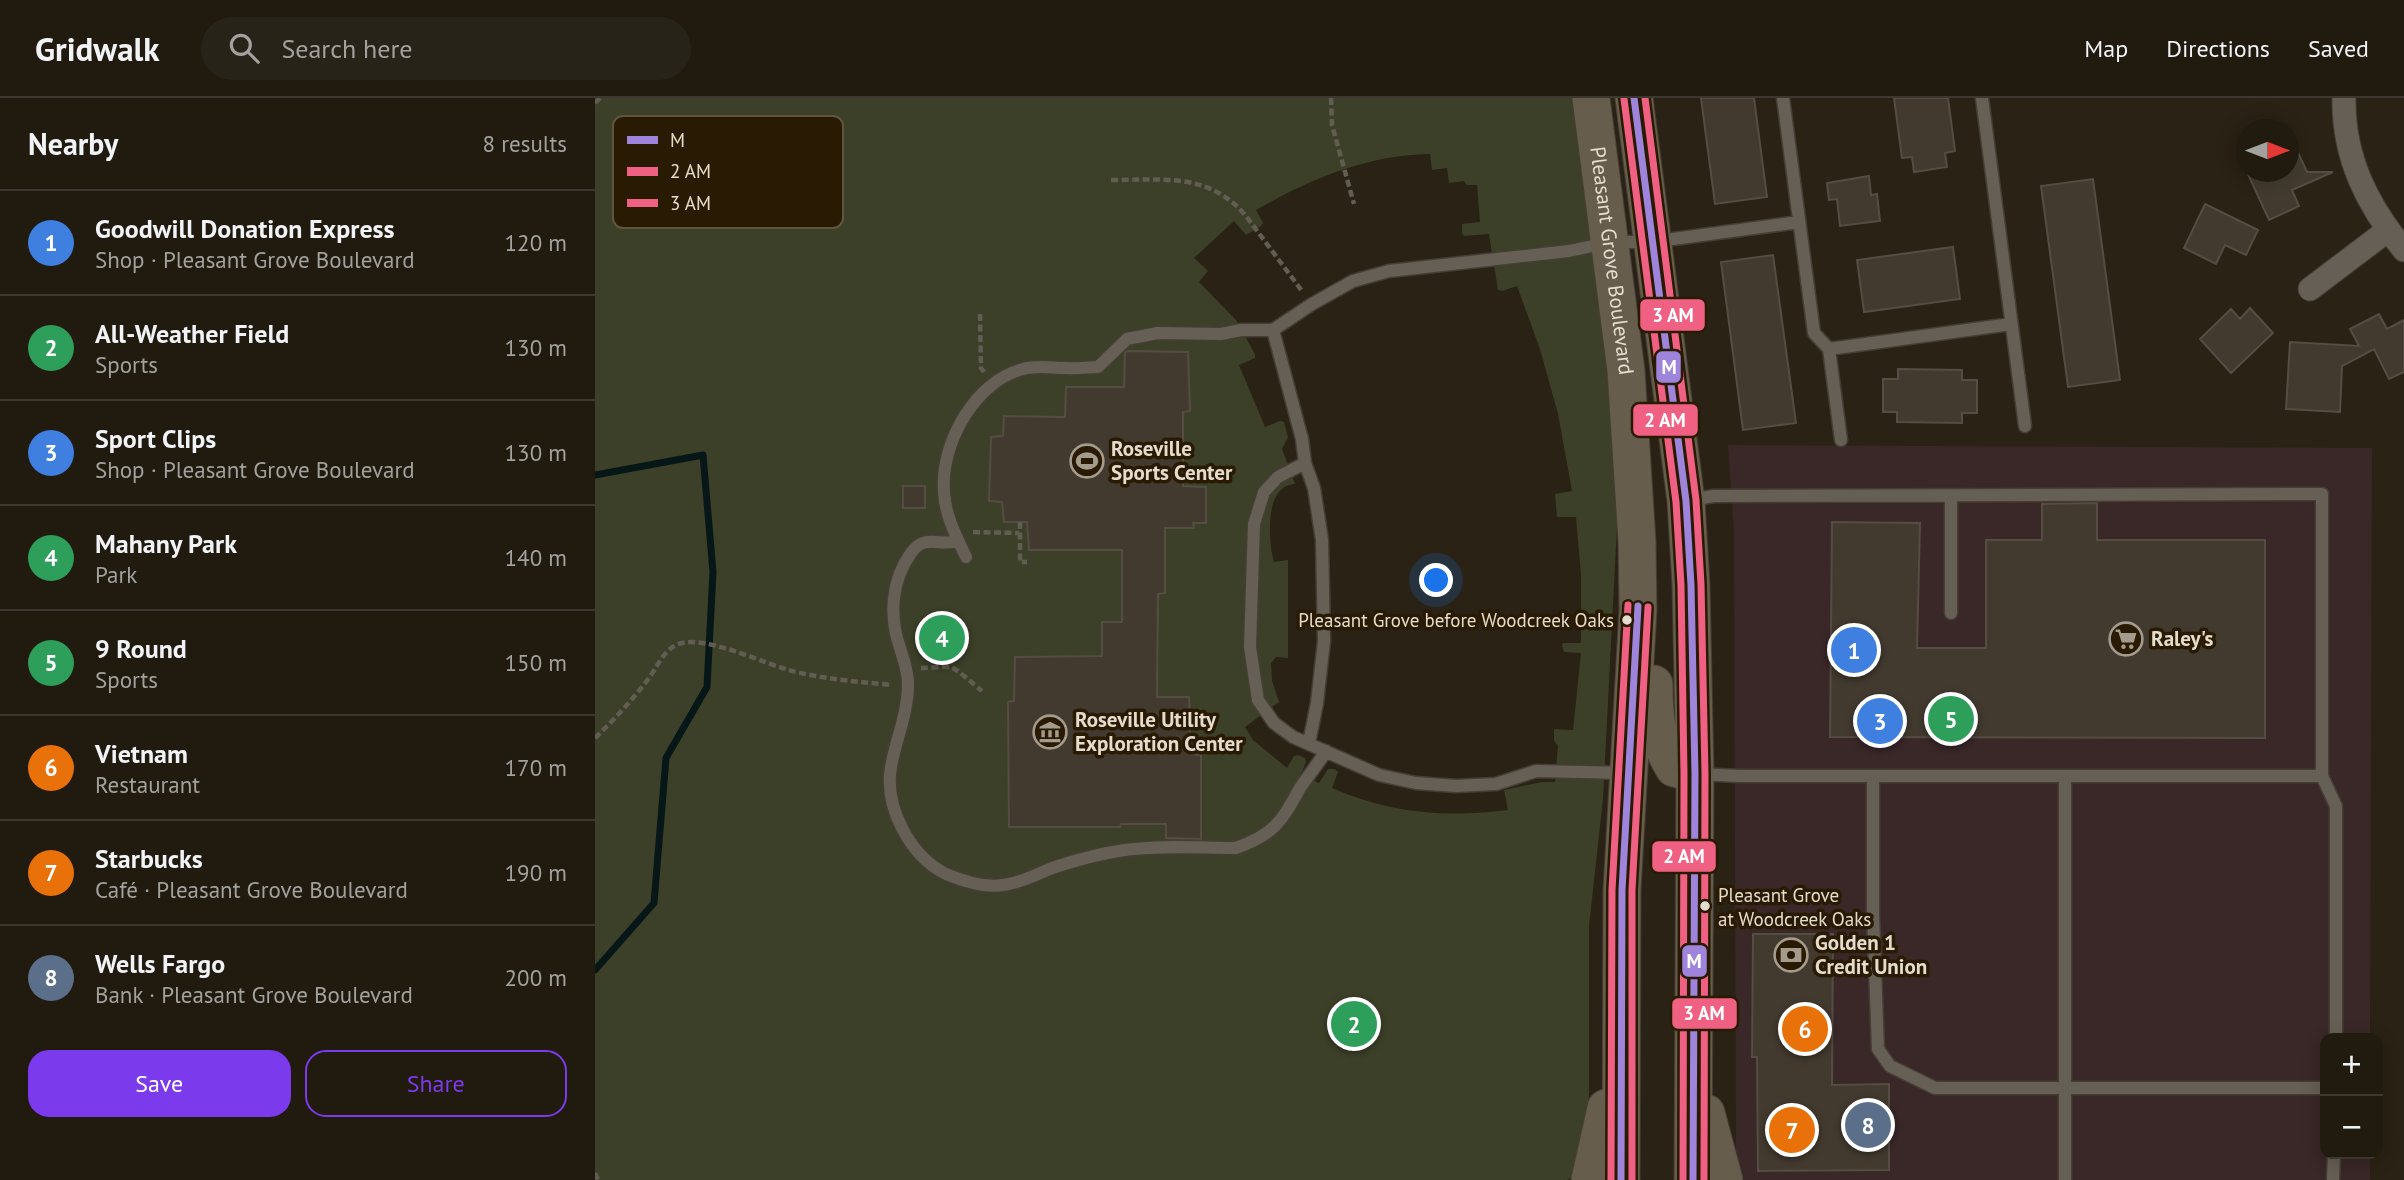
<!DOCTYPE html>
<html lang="en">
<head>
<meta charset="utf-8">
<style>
  :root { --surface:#201a0f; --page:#282318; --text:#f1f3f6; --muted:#a2a19e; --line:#3d382f; --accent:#7c3aed }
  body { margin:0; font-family:"PT Sans",sans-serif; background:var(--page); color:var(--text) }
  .controls { position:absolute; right:21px; bottom:21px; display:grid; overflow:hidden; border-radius:14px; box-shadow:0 4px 18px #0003 }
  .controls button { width:63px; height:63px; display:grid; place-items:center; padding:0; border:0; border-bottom:2px solid var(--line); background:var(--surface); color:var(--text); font:35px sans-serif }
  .compass { position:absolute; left:1641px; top:21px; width:63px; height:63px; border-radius:50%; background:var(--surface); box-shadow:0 4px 18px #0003; rotate:90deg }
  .you { position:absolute; left:842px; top:483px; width:24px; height:24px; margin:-18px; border:5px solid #fff; border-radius:50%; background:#1a73e8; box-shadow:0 0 0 10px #1a73e833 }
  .badge { display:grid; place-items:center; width:46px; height:46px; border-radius:50%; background:var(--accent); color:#fff; font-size:23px; font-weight:700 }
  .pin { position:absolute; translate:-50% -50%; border:4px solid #fff; box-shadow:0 2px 7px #0006 }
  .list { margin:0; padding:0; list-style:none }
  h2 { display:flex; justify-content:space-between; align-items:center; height:91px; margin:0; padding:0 28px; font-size:30px }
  h2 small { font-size:23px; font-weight:400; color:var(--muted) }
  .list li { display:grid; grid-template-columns:46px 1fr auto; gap:21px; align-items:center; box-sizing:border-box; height:105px; padding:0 28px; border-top:2px solid var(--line) }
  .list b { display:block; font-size:26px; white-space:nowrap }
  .list p { margin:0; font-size:23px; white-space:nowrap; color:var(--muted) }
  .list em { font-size:23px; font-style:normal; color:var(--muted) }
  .actions { display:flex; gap:14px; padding:21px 28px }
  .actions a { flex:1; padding:16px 0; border:2px solid var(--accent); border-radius:21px; text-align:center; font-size:24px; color:var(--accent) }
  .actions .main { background:var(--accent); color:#fff }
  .icon { flex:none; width:38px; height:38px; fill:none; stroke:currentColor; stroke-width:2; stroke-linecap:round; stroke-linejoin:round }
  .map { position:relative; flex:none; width:1809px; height:1082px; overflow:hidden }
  header { display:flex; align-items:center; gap:42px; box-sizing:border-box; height:98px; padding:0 35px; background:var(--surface); border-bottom:2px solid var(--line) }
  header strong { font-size:33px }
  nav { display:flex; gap:38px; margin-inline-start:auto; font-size:24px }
  .search { width:490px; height:63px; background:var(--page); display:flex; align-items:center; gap:18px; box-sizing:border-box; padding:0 24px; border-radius:38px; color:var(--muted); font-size:26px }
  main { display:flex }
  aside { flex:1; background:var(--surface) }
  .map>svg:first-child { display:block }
  .commercial { fill:#3a2728 }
  .green { fill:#3d4028; fill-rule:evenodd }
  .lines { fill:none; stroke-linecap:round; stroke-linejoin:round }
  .stream { stroke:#071718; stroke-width:7 }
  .building { fill:#423a2f; stroke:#554c43; stroke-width:2 }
  .lane-casing { stroke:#453e34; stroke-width:15 }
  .street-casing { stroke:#453e34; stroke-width:25 }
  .primary-casing { stroke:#453e34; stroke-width:39 }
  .path { stroke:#625d53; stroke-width:4.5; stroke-dasharray:7 3.5; stroke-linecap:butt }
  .lane { stroke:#665f55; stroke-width:12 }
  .street { stroke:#665f55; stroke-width:23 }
  .primary { stroke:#665d4d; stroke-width:37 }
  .bus-1-casing { stroke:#291b03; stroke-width:12 }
  .bus-2-casing { stroke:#291b03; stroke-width:12 }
  .bus-3-casing { stroke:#291b03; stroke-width:12 }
  .bus-1 { stroke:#9e84db; stroke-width:7 }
  .bus-2 { stroke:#f06082; stroke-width:7 }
  .bus-3 { stroke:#f06082; stroke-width:7 }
  .bus-dot { fill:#e6dcce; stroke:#291b03; stroke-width:2.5 }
  .labels { text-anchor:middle; stroke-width:7; stroke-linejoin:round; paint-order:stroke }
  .bus-label { font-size:19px; fill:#e6dcce; stroke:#291b03; text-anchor:end }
  .street-label { font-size:21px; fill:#e6dcce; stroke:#291b03 }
  .poi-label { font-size:21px; font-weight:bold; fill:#e6dcce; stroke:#291b03; text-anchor:start }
  .key { fill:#291b03; stroke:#625540; stroke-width:2 }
  .key-label { font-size:19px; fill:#e6dcce }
  .line-badge { stroke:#291b03; stroke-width:2.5 }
  .badge-label { font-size:19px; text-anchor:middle; font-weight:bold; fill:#fff }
</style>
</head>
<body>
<header>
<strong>Gridwalk</strong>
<div class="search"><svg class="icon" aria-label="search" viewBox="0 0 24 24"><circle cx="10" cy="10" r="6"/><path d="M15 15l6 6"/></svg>Search here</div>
<nav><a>Map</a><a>Directions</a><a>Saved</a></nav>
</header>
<main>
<aside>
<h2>Nearby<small>8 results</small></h2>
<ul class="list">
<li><span class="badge" style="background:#3f7fe0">1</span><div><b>Goodwill Donation Express</b><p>Shop · Pleasant Grove Boulevard</p></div><em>120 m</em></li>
<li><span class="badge" style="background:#2e9e5b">2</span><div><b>All-Weather Field</b><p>Sports</p></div><em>130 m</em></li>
<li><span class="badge" style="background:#3f7fe0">3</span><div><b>Sport Clips</b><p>Shop · Pleasant Grove Boulevard</p></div><em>130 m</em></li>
<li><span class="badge" style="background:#2e9e5b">4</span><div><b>Mahany Park</b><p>Park</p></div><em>140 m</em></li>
<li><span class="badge" style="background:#2e9e5b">5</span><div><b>9 Round</b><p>Sports</p></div><em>150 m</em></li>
<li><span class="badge" style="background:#e8710a">6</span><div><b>Vietnam</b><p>Restaurant</p></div><em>170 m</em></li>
<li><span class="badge" style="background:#e8710a">7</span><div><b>Starbucks</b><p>Café · Pleasant Grove Boulevard</p></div><em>190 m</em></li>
<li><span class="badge" style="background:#5c6f8a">8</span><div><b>Wells Fargo</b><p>Bank · Pleasant Grove Boulevard</p></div><em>200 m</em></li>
</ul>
<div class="actions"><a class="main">Save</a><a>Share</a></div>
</aside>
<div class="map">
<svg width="1809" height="1082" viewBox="0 0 1809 1082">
  <rect width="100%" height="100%" fill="#2a2214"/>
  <path class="commercial" d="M 1133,347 L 1777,350 L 1775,940 L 1730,940 L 1730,1056 L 1775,1056 L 1775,1082 L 1148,1082 L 1141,1065 L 1139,434 Z"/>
  <path class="green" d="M 0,0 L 978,0 L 1013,232 L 1023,409 L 1008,701 L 994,828 L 994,1044 L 983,1076 L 972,1082 L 0,1082 ZM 835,56 L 837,72 L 852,70 L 854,85 L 869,83 L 872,87 L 882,87 L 885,124 L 867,126 L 867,135 L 869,138 L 894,136 L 903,192 L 907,193 L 922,188 L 945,251 L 963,316 L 977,393 L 960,396 L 962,419 L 981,419 L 986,477 L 986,545 L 968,545 L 967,547 L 969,554 L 986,555 L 978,632 L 959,631 L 959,642 L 963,648 L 960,684 L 947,684 L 909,692 L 913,712 C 851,720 794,715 737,690 L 743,674 L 740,671 L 733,671 L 724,685 L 706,677 L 711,664 L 710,660 L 703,657 L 699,658 L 692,670 L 658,642 L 650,629 L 684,604 L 677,583 L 676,565 L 681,559 L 693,560 L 693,462 L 679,464 C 673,443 669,387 700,386 L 687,351 L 693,339 L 689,324 L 685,323 L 670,329 L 644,267 L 660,260 L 660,256 L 641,222 L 604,184 L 613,173 L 599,160 L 639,123 L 651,137 L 666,128 L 668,125 L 661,112 C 715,81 772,57 835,56 Z"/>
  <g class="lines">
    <path class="stream" d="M 0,377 L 108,357 L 118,474 L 112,589 L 71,660 L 59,805 L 0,872"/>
  </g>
  <path class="building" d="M 1106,0 L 1159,0 L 1172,99 L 1120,106 Z
    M 1299,0 L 1353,0 L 1360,53 L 1350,55 L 1352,69 L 1319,74 L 1317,59 L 1307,60 Z
    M 1693,33 L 1712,74 L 1738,74 L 1697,92 L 1704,108 L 1674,122 L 1652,74 L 1693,74 Z
    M 1274,78 L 1276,97 L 1282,96 L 1285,123 L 1245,128 L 1242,101 L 1234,102 L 1232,85 Z
    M 1498,81 L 1525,282 L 1473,289 L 1446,88 Z
    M 1610,106 L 1663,132 L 1651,157 L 1630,147 L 1621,166 L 1589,150 Z
    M 1358,149 L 1365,201 L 1269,214 L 1262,162 Z
    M 1178,157 L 1201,325 L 1148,332 L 1126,164 Z
    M 1655,210 L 1678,235 L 1636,275 L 1605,241 L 1636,211 L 1645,221 Z
    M 1784,216 L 1792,231 L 1809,222 L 1809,274 L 1794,281 L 1779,251 L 1747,268 L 1745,314 L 1691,311 L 1695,244 L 1764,248 L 1755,231 Z
    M 532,253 L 593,254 L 595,313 L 588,314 L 588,388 L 611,389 L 611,425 L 598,425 L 599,430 L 570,430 L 570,495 L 563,496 L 562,599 L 594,599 L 596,656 L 606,657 L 606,741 L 571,740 L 571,726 L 526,726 L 525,729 L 414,729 L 413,604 L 419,603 L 420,559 L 507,558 L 507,524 L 527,524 L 527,452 L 434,452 L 432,424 L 409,424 L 407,404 L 394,403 L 396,339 L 408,338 L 409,318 L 470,319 L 471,289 L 529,289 L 530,255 Z
    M 1303,271 L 1367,272 L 1367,282 L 1382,282 L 1382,315 L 1367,315 L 1367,325 L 1302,324 L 1302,314 L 1288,314 L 1288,281 L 1303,281 Z
    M 308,388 L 330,388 L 330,410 L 308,410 Z
    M 1502,405 L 1502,442 L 1670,442 L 1670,640 L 1235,639 L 1237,424 L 1325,425 L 1322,550 L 1391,550 L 1391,442 L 1447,442 L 1447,406 Z
    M 1158,836 L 1238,836 L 1237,987 L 1294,986 L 1294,1072 L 1163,1073 L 1162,959 L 1157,959 Z"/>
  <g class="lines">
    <defs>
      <path id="lane" d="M 1188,0 L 1219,235 L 1234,251 L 1416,226
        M 1387,0 L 1430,328
        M 678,232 L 707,341 L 710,365 L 719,390 L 727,442 L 729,543 L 722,605 L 714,645
        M 1234,251 L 1246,342
        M 710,365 L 683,379 L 669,394 L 659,426 L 655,549 L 663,602 L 679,625 L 698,639 L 784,677 L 821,685 L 861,688 L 901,686 L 941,673 L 1032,675
        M 1356,398 L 1356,515
        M 1095,402 L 1119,398 L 1727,396 L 1727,678 L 1741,708 L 1741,940
        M 363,443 C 345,449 330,435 316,455 C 296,483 294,518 305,550 C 309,563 313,573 313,586 C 313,615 301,641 296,669 C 289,709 315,758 351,776 C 368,783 390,790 408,787 C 427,785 445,774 463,768 C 485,761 508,755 530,752 C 567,747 605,750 641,750 C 680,736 686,724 705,690 C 713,678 723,666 731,653
        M 371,459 C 361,438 350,417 349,394 C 345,346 380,283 428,271 C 443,267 456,270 471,270 C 482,271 493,269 503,269 L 532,241 L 563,235 L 626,236 L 646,232 L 678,232 L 717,206 L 758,183 L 794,173 L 974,153 L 1016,144 L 1056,144 L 1204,124
        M 1104,676 L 1143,678 L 1727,678
        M 1278,678 L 1278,817 L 1283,951 L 1295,968 L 1340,990 L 1730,990
        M 1470,678 L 1470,1082
        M 1738,1082 L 1739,1056"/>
      <path id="street" d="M 1749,0 C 1748,59 1772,107 1809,152
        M 1715,191 L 1793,132"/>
      <g id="primary">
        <path id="s1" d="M 996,0 L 1031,273 L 1042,443 L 1043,512 L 1027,792 L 1026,1082"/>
        <path d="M 1039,0 L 1091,403 L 1096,487 L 1100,676 L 1098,1082"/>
        <path d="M 1059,586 C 1059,621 1061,640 1079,670 L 1100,676"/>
        <path d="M 1111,1015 L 1129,1082"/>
        <path d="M 995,1082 L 1011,1010"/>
      </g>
    </defs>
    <use href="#lane" class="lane-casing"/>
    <use href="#street" class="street-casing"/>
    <use href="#primary" class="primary-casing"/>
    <path class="path" d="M 736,0 L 737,27 L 759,106
      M 0,5 L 5,0
      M 516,82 C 568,82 614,74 651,118 L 707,193
      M 385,216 L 386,270 L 389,274
      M 425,424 L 425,464 L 432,464
      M 378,434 L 424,435
      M 326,570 C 335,570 345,568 355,569 C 363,571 379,587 387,593
      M 0,640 C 19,622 35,604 51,584 C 61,572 67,554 81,547 C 107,534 173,568 201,574 C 232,581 264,584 297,587
      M 0,1075 L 3,1082"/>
    <use href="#lane" class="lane"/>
    <use href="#street" class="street"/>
    <use href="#primary" class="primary"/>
    <defs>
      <path id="bus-1" d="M 1039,0 L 1091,403 L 1096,487 L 1100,676 L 1098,1082
        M 1026,1082 L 1027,792 L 1043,508"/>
      <path id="bus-2" d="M 1029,1 L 1081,404 L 1086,487 L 1089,676 L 1088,1082
        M 1037,1082 L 1037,792 L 1053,509"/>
      <path id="bus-3" d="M 1050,0 L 1101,402 L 1106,486 L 1110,676 L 1109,1082
        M 1016,1082 L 1017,792 L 1033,507"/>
    </defs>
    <use href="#bus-1" class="bus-1-casing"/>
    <use href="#bus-2" class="bus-2-casing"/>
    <use href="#bus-3" class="bus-3-casing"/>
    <use href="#bus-1" class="bus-1"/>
    <use href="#bus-2" class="bus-2"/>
    <use href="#bus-3" class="bus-3"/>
  </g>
  <defs>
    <symbol id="stadium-ring" viewBox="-11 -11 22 22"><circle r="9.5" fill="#291b03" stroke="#a49b8d" stroke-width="1.5"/><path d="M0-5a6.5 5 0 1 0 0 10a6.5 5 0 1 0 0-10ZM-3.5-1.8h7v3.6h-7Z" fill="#a49b8d"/></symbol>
    <symbol id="supermarket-ring" viewBox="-11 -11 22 22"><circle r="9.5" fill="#291b03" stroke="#a49b8d" stroke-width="1.5"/><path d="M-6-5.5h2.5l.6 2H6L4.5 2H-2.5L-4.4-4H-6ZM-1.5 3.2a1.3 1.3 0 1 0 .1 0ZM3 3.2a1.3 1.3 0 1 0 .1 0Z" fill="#a49b8d"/></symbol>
    <symbol id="museum-ring" viewBox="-11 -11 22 22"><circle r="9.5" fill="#291b03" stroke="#a49b8d" stroke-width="1.5"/><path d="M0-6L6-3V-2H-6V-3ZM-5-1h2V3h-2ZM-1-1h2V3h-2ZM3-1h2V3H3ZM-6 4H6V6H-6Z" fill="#a49b8d"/></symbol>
    <symbol id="bank-ring" viewBox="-11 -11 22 22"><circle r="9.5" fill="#291b03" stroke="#a49b8d" stroke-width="1.5"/><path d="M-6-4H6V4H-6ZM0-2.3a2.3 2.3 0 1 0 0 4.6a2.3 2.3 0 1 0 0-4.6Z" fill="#a49b8d"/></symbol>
  </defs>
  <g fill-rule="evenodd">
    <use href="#stadium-ring" x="473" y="344" width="38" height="38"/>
    <use href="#supermarket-ring" x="1512" y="522" width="38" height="38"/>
    <use href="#museum-ring" x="436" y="615" width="38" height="38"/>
    <use href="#bank-ring" x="1177" y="838" width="38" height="38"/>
  </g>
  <g class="bus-dot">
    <circle cx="1032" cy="522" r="6"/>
    <circle cx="1110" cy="808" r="6"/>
  </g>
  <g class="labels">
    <g class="bus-label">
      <text x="1019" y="529">Pleasant Grove before Woodcreek Oaks</text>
      <text x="1123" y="804" text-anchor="start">Pleasant Grove<tspan x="1123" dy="24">at Woodcreek Oaks</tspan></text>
    </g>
    <g class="street-label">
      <text dy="7" stroke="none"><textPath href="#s1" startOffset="164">Pleasant Grove Boulevard</textPath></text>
    </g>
    <g class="poi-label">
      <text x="516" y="358">Roseville<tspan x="516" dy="24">Sports Center</tspan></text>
      <text x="1556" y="548">Raley's</text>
      <text x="480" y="629">Roseville Utility<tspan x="480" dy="24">Exploration Center</tspan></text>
      <text x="1220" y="852">Golden 1<tspan x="1220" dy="24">Credit Union</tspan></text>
    </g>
  </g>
  <rect x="18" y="18" width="230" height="112" rx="10" class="key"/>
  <rect x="32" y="38" width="31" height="8" fill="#9e84db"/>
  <rect x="32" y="69" width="31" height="9" fill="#f06082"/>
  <rect x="32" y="101" width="31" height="8" fill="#f06082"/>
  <g class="key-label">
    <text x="75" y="49">M</text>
    <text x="75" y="80">2 AM</text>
    <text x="75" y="112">3 AM</text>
  </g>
  <g class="line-badge">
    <rect x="1044" y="200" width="67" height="34" rx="7" fill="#f06082"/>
    <rect x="1060" y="252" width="27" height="34" rx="7" fill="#9e84db"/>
    <rect x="1037" y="305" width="67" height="34" rx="7" fill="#f06082"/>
    <rect x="1056" y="742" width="66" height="33" rx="7" fill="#f06082"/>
    <rect x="1086" y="846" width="27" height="34" rx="7" fill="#9e84db"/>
    <rect x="1076" y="899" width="67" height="33" rx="7" fill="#f06082"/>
  </g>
  <g class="badge-label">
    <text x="1078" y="224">3 AM</text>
    <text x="1074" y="276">M</text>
    <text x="1070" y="329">2 AM</text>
    <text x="1089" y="765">2 AM</text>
    <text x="1099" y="870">M</text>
    <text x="1109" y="922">3 AM</text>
  </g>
</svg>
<div class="controls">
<button>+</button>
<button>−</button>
</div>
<svg class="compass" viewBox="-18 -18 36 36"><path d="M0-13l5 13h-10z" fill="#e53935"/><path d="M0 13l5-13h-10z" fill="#a2a19e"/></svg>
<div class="you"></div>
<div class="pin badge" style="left:1259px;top:552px;background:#3f7fe0">1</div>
<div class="pin badge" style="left:759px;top:926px;background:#2e9e5b">2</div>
<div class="pin badge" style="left:1285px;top:623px;background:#3f7fe0">3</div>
<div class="pin badge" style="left:347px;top:540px;background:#2e9e5b">4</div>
<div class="pin badge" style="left:1356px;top:621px;background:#2e9e5b">5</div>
<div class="pin badge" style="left:1210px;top:931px;background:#e8710a">6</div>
<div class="pin badge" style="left:1197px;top:1032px;background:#e8710a">7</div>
<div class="pin badge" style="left:1273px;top:1027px;background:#5c6f8a">8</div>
</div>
</main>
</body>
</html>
